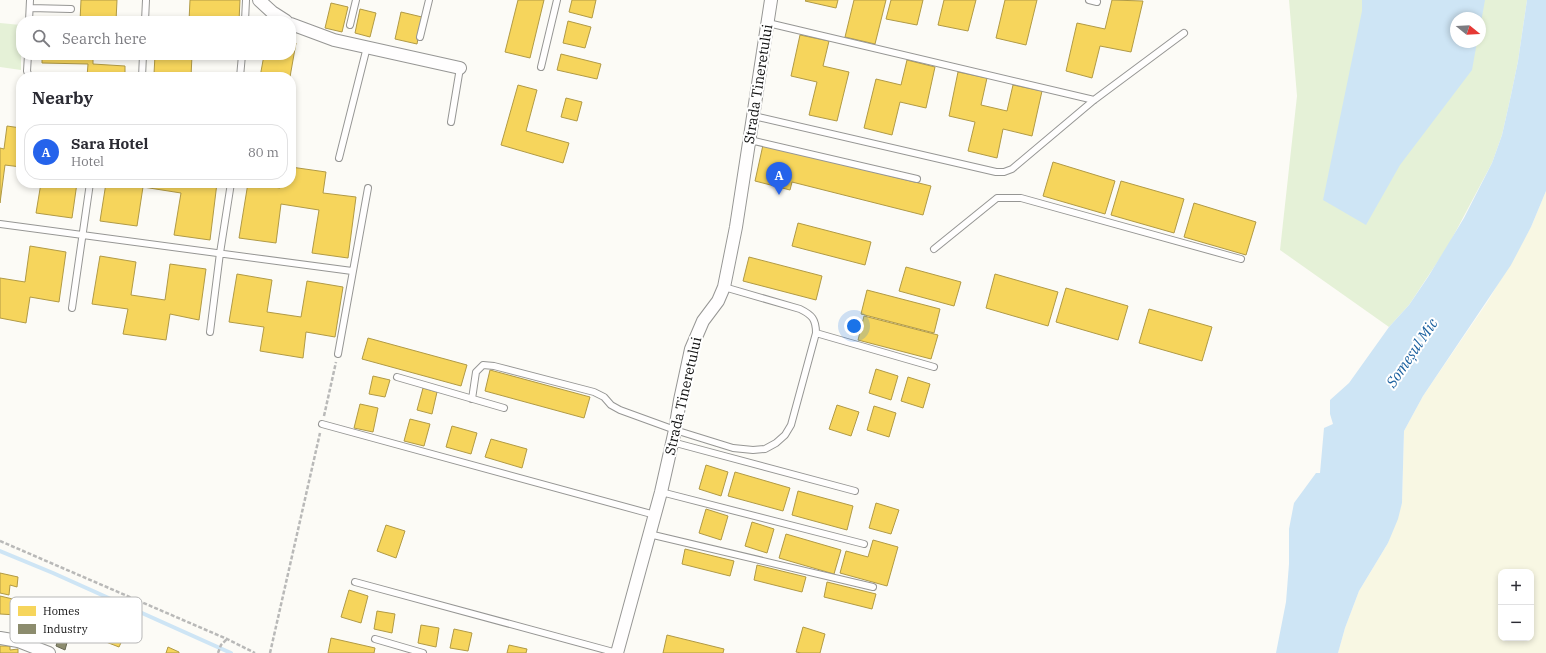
<!DOCTYPE html>
<html lang="en">
<head>
<meta charset="utf-8">
<style>
  :root { --surface:#fff; --page:#f7f7f7; --text:#2b2b33; --muted:#7c7c81; --line:#e1e1e2; --accent:#2563eb }
  body { margin:0; font-family:"IBM Plex Serif",serif; background:var(--page); color:var(--text) }
  .controls { position:absolute; right:12px; bottom:12px; display:grid; overflow:hidden; border-radius:8px; box-shadow:0 2px 6px #0003 }
  .controls button { width:36px; height:36px; display:grid; place-items:center; padding:0; border:0; border-bottom:1px solid var(--line); background:var(--surface); color:var(--text); font:20px sans-serif }
  .compass { position:absolute; left:1450px; top:12px; width:36px; height:36px; border-radius:50%; background:var(--surface); box-shadow:0 2px 6px #0003; rotate:108deg }
  .you { position:absolute; left:854px; top:326px; width:14px; height:14px; margin:-10px; border:3px solid #fff; border-radius:50%; background:#1a73e8; box-shadow:0 0 0 6px #1a73e833 }
  .badge { display:grid; place-items:center; width:26px; height:26px; border-radius:50%; background:var(--accent); color:#fff; font-size:13px; font-weight:700 }
  .pin { position:absolute; translate:-50% -33px; filter:drop-shadow(0 1px 2px #0008) }
  .pin::after { content:''; position:absolute; top:21px; width:14px; height:12px; background:inherit; clip-path:polygon(0 0,100% 0,50% 100%) }
  .list { margin:0; padding:0; list-style:none }
  h2 { display:flex; justify-content:space-between; align-items:center; height:52px; margin:0; padding:0 16px; font-size:17px }
  h2 small { font-size:13px; font-weight:400; color:var(--muted) }
  .list li { display:grid; grid-template-columns:26px 1fr auto; gap:12px; align-items:center; box-sizing:border-box; height:56px; margin:0 8px 8px; padding:0 8px; border:1px solid var(--line); border-radius:16px }
  .list b { display:block; font-size:15px; white-space:nowrap }
  .list p { margin:0; font-size:13px; white-space:nowrap; color:var(--muted) }
  .list em { font-size:13px; font-style:normal; color:var(--muted) }
  .icon { flex:none; width:22px; height:22px; fill:none; stroke:currentColor; stroke-width:2; stroke-linecap:round; stroke-linejoin:round }
  .map { position:relative; flex:none; width:1546px; height:653px; overflow:hidden }
  .search { position:absolute; background:var(--surface); box-shadow:0 2px 6px #0003; left:16px; top:16px; width:280px; height:44px; display:flex; align-items:center; gap:10px; box-sizing:border-box; padding:0 14px; border-radius:16px; color:var(--muted); font-size:15px }
  .panel { position:absolute; background:var(--surface); box-shadow:0 2px 6px #0003; left:16px; top:72px; width:280px; height:116px; border-radius:16px }
  .map>svg:first-child { display:block }
  .farmland { fill:#f8f7e3; fill-rule:evenodd }
  .green { fill:#e5f1d7; fill-rule:evenodd }
  .water { fill:#cee5f5 }
  .homes { fill:#f6d55c; stroke:#b19a45 }
  .industry { fill:#8c8c6e; stroke:#676752 }
  .lines { fill:none; stroke-linecap:round; stroke-linejoin:round }
  .stream { stroke:#cee5f5; stroke-width:4 }
  .service-casing { stroke:#969694; stroke-width:8 }
  .minor-casing { stroke:#969694; stroke-width:14 }
  .path { stroke:#b9b9b8; stroke-width:2.5; stroke-dasharray:4 2; stroke-linecap:butt }
  .service { stroke:#fffefe; stroke-width:6 }
  .minor { stroke:#fffefe; stroke-width:12 }
  .labels { text-anchor:middle; stroke-width:4; stroke-linejoin:round; paint-order:stroke }
  .street-label { font-size:14px; fill:#101010; stroke:#fff }
  .water-label { font-size:15px; font-style:italic; fill:#1c619f; stroke:#fff }
  .key { fill:#fff; stroke:#b7b7b7; stroke-width:1 }
  .key-label { font-size:11px; fill:#101010 }
</style>
</head>
<body>
<div class="map">
<svg width="1546" height="653" viewBox="0 0 1546 653">
  <rect width="100%" height="100%" fill="#fcfbf6"/>
  <path class="farmland" d="M 1546,191 L 1546,653 L 1338,653 L 1345,628 L 1359,591 L 1388,543 L 1402,503 L 1404,431 L 1423,396 L 1488,301 L 1531,227 ZM 1501,572 L 1531,572 L 1531,638 L 1501,638 Z"/>
  <path class="green" d="M 1289,0 L 1527,0 L 1518,61 L 1511,95 L 1502,135 L 1492,163 L 1448,246 L 1409,305 L 1389,327 L 1280,250 L 1297,96 ZM 1456,18 L 1480,18 L 1480,42 L 1456,42 Z
    M 0,23 L 21,25 L 21,70 L 0,67 Z"/>
  <path class="water" d="M 1362,0 L 1485,0 L 1480,28 L 1480,18 L 1456,18 L 1456,42 L 1477,42 L 1472,70 L 1400,165 L 1366,225 L 1323,200 L 1362,11 Z
    M 1527,0 L 1546,0 L 1546,191 L 1531,227 L 1511,265 L 1423,396 L 1404,431 L 1402,503 L 1398,519 L 1388,543 L 1359,591 L 1345,628 L 1338,653 L 1276,653 L 1286,602 L 1289,564 L 1289,529 L 1294,503 L 1316,473 L 1320,473 L 1324,428 L 1333,424 L 1330,414 L 1330,400 L 1349,383 L 1389,327 L 1409,305 L 1428,277 L 1464,218 L 1492,163 L 1502,135 L 1511,95 L 1518,61 Z"/>
  <path class="homes" d="M 81,0 L 117,0 L 116,21 L 80,21 Z
    M 190,0 L 240,0 L 239,21 L 189,21 Z
    M 518,0 L 544,0 L 530,58 L 505,52 Z
    M 572,0 L 596,0 L 592,18 L 569,12 Z
    M 806,0 L 838,0 L 836,8 L 805,1 Z
    M 854,0 L 886,0 L 875,44 L 845,37 Z
    M 891,0 L 923,0 L 917,25 L 886,19 Z
    M 944,0 L 976,0 L 968,31 L 938,25 Z
    M 1005,0 L 1037,0 L 1026,45 L 996,38 Z
    M 1112,0 L 1143,1 L 1131,52 L 1100,46 L 1092,78 L 1066,71 L 1077,23 L 1105,29 Z
    M 331,3 L 348,7 L 342,32 L 325,28 Z
    M 360,9 L 376,13 L 370,37 L 355,33 Z
    M 401,12 L 422,17 L 417,44 L 395,39 Z
    M 568,21 L 591,27 L 585,48 L 563,43 Z
    M 800,35 L 829,41 L 823,66 L 849,72 L 837,121 L 809,115 L 817,82 L 791,76 Z
    M 291,42 L 296,43 L 290,77 L 260,77 L 264,55 L 291,55 Z
    M 561,54 L 601,64 L 597,79 L 557,70 Z
    M 42,55 L 93,55 L 93,64 L 125,66 L 125,77 L 87,77 L 88,64 L 42,63 Z
    M 155,55 L 192,55 L 191,77 L 192,77 L 187,77 L 187,75 L 154,74 Z
    M 907,60 L 935,67 L 926,108 L 900,102 L 892,135 L 864,128 L 876,79 L 901,85 Z
    M 958,72 L 987,78 L 981,105 L 1007,111 L 1013,85 L 1042,91 L 1032,136 L 1003,129 L 997,158 L 968,151 L 975,122 L 949,116 Z
    M 518,85 L 537,90 L 526,131 L 569,143 L 563,163 L 501,145 Z
    M 566,98 L 582,102 L 577,121 L 561,117 Z
    M 7,126 L 21,128 L 21,167 L 5,165 L 0,203 L 0,148 L 4,149 Z
    M 763,145 L 931,186 L 923,215 L 792,182 L 790,190 L 755,181 Z
    M 1053,162 L 1115,181 L 1105,214 L 1043,196 Z
    M 291,167 L 326,172 L 323,193 L 356,197 L 348,258 L 312,253 L 319,210 L 281,204 L 276,243 L 239,238 L 248,183 L 280,188 L 281,183 L 291,183 Z
    M 1121,181 L 1184,199 L 1174,233 L 1111,215 Z
    M 41,183 L 77,183 L 72,218 L 36,213 Z
    M 106,183 L 217,183 L 210,240 L 174,235 L 181,193 L 143,187 L 137,226 L 100,221 Z
    M 1194,203 L 1256,222 L 1246,255 L 1184,237 Z
    M 798,223 L 871,242 L 865,265 L 792,246 Z
    M 30,246 L 66,252 L 59,302 L 30,297 L 26,323 L 0,318 L 0,278 L 25,282 Z
    M 100,256 L 136,262 L 131,295 L 165,300 L 170,264 L 206,269 L 199,320 L 170,314 L 166,340 L 123,334 L 128,309 L 92,304 Z
    M 749,257 L 822,276 L 816,300 L 743,281 Z
    M 906,267 L 961,282 L 954,306 L 899,291 Z
    M 237,274 L 272,280 L 267,312 L 301,317 L 307,281 L 343,287 L 335,337 L 306,332 L 303,358 L 260,351 L 264,327 L 229,322 Z
    M 995,274 L 1058,292 L 1048,326 L 986,308 Z
    M 1066,288 L 1128,306 L 1118,340 L 1056,322 Z
    M 867,290 L 940,309 L 934,333 L 861,314 Z
    M 1149,309 L 1212,327 L 1202,361 L 1139,343 Z
    M 864,316 L 938,335 L 931,359 L 858,340 Z
    M 368,338 L 467,365 L 461,386 L 362,359 Z
    M 876,369 L 898,376 L 891,400 L 869,393 Z
    M 490,370 L 590,397 L 584,418 L 485,391 Z
    M 373,376 L 390,380 L 385,397 L 369,394 Z
    M 908,377 L 930,384 L 923,408 L 901,401 Z
    M 423,388 L 437,392 L 432,414 L 417,410 Z
    M 360,404 L 378,408 L 373,432 L 354,428 Z
    M 837,405 L 859,412 L 851,436 L 829,429 Z
    M 874,406 L 896,413 L 889,437 L 867,430 Z
    M 410,419 L 430,424 L 424,446 L 404,441 Z
    M 452,426 L 477,433 L 471,454 L 446,447 Z
    M 491,439 L 527,449 L 522,468 L 485,457 Z
    M 706,465 L 728,472 L 721,496 L 699,489 Z
    M 735,472 L 790,488 L 783,511 L 728,496 Z
    M 798,491 L 853,506 L 847,530 L 792,515 Z
    M 876,503 L 899,510 L 891,534 L 869,528 Z
    M 706,509 L 728,516 L 721,540 L 699,533 Z
    M 752,522 L 774,529 L 767,553 L 745,546 Z
    M 386,525 L 405,531 L 396,558 L 377,551 Z
    M 786,534 L 841,550 L 834,574 L 779,558 Z
    M 873,540 L 898,547 L 887,586 L 840,573 L 846,551 L 868,557 Z
    M 685,549 L 734,561 L 730,576 L 682,564 Z
    M 757,565 L 806,577 L 802,592 L 754,580 Z
    M 0,573 L 18,577 L 17,587 L 10,585 L 9,595 L 0,593 Z
    M 827,582 L 876,594 L 872,609 L 824,597 Z
    M 349,590 L 368,596 L 361,623 L 341,617 Z
    M 0,596 L 17,600 L 17,615 L 0,614 Z
    M 377,611 L 395,614 L 392,633 L 374,629 Z
    M 114,624 L 127,630 L 119,647 L 106,642 Z
    M 421,625 L 439,628 L 436,647 L 418,643 Z
    M 803,627 L 825,634 L 820,653 L 801,653 L 796,652 Z
    M 454,629 L 472,633 L 468,651 L 450,648 Z
    M 667,635 L 724,649 L 723,653 L 663,653 Z
    M 331,638 L 375,648 L 374,653 L 328,653 Z
    M 509,645 L 527,649 L 526,653 L 507,653 Z
    M 0,646 L 10,646 L 10,650 L 18,649 L 18,653 L 0,653 Z
    M 168,647 L 179,652 L 179,653 L 166,653 Z"/>
  <path class="industry" d="M 59,636 L 68,639 L 65,650 L 56,646 Z"/>
  <g class="lines">
    <path class="stream" d="M 0,551 L 53,573 L 231,653"/>
    <defs>
      <path id="service" d="M 1089,0 L 1097,2
        M 30,8 L 71,9
        M 29,21 L 30,0
        M 145,21 L 146,0
        M 245,21 L 246,0
        M 768,23 L 1094,100
        M 350,25 L 356,0
        M 420,37 L 429,0
        M 28,55 L 27,71 L 29,77
        M 541,67 L 557,0
        M 142,77 L 143,55
        M 240,77 L 242,55
        M 754,116 L 996,172 L 1004,172 L 1012,169 L 1094,100 L 1184,33
        M 451,122 L 460,68
        M 750,140 L 917,179
        M 339,158 L 367,47
        M 0,224 L 352,271
        M 934,249 L 997,198 L 1021,198 L 1241,259
        M 72,308 L 90,183
        M 210,332 L 220,253 L 231,183
        M 816,333 L 934,367
        M 338,354 L 368,188
        M 397,377 L 504,408
        M 472,399 L 476,372 L 483,365 L 494,366 L 594,392 L 604,397 L 611,405 L 620,410 L 675,430 L 733,448 L 753,450 L 765,449 L 776,443 L 785,435 L 791,425 L 816,333 C 816,319 812,315 800,309 L 724,287
        M 322,424 L 655,515
        M 672,442 L 855,491
        M 661,492 L 864,544
        M 649,534 L 873,587
        M 355,582 L 617,653
        M 375,639 L 423,653"/>
      <path id="minor" d="M 259,0 L 272,12 L 286,21
        M 291,24 L 334,40 L 460,68
        M 0,638 L 18,641 L 49,653
        M 617,653 L 661,492 L 675,430 L 680,400 L 691,349 L 703,321 L 718,301 L 724,287 L 736,227 L 771,0"/>
    </defs>
    <use href="#service" class="service-casing"/>
    <use href="#minor" class="minor-casing"/>
    <path class="path" d="M 324,416 L 336,362
      M 0,541 L 227,639 L 255,653
      M 218,653 L 221,645 L 227,639
      M 270,653 L 320,433"/>
    <use href="#service" class="service"/>
    <use href="#minor" class="minor"/>
  </g>
  <g class="labels">
    <g class="street-label">
      <text transform="translate(758 84) rotate(-81)" y="5">Strada Tineretului</text>
      <text transform="translate(683 396) rotate(-77)" y="5">Strada Tineretului</text>
    </g>
    <g class="water-label">
      <text transform="translate(1412 353) rotate(-56)" y="5">Someșul Mic</text>
    </g>
  </g>
  <rect x="10" y="597" width="132" height="46" rx="6" class="key"/>
  <rect x="18" y="606" width="18" height="10" fill="#f6d55c"/>
  <rect x="18" y="624" width="18" height="10" fill="#8c8c6e"/>
  <g class="key-label">
    <text x="43" y="615">Homes</text>
    <text x="43" y="633">Industry</text>
  </g>
</svg>
<div class="controls">
<button>+</button>
<button>−</button>
</div>
<svg class="compass" viewBox="-18 -18 36 36"><path d="M0-13l5 13h-10z" fill="#e53935"/><path d="M0 13l5-13h-10z" fill="#7c7c81"/></svg>
<div class="you"></div>
<div class="pin badge" style="left:779px;top:195px">A</div>
<div class="search"><svg class="icon" aria-label="search" viewBox="0 0 24 24"><circle cx="10" cy="10" r="6"/><path d="M15 15l6 6"/></svg>Search here</div>
<section class="panel">
<h2>Nearby<small></small></h2>
<ul class="list">
<li><span class="badge">A</span><div><b>Sara Hotel</b><p>Hotel</p></div><em>80 m</em></li>
</ul>
</section>
</div>
</body>
</html>
